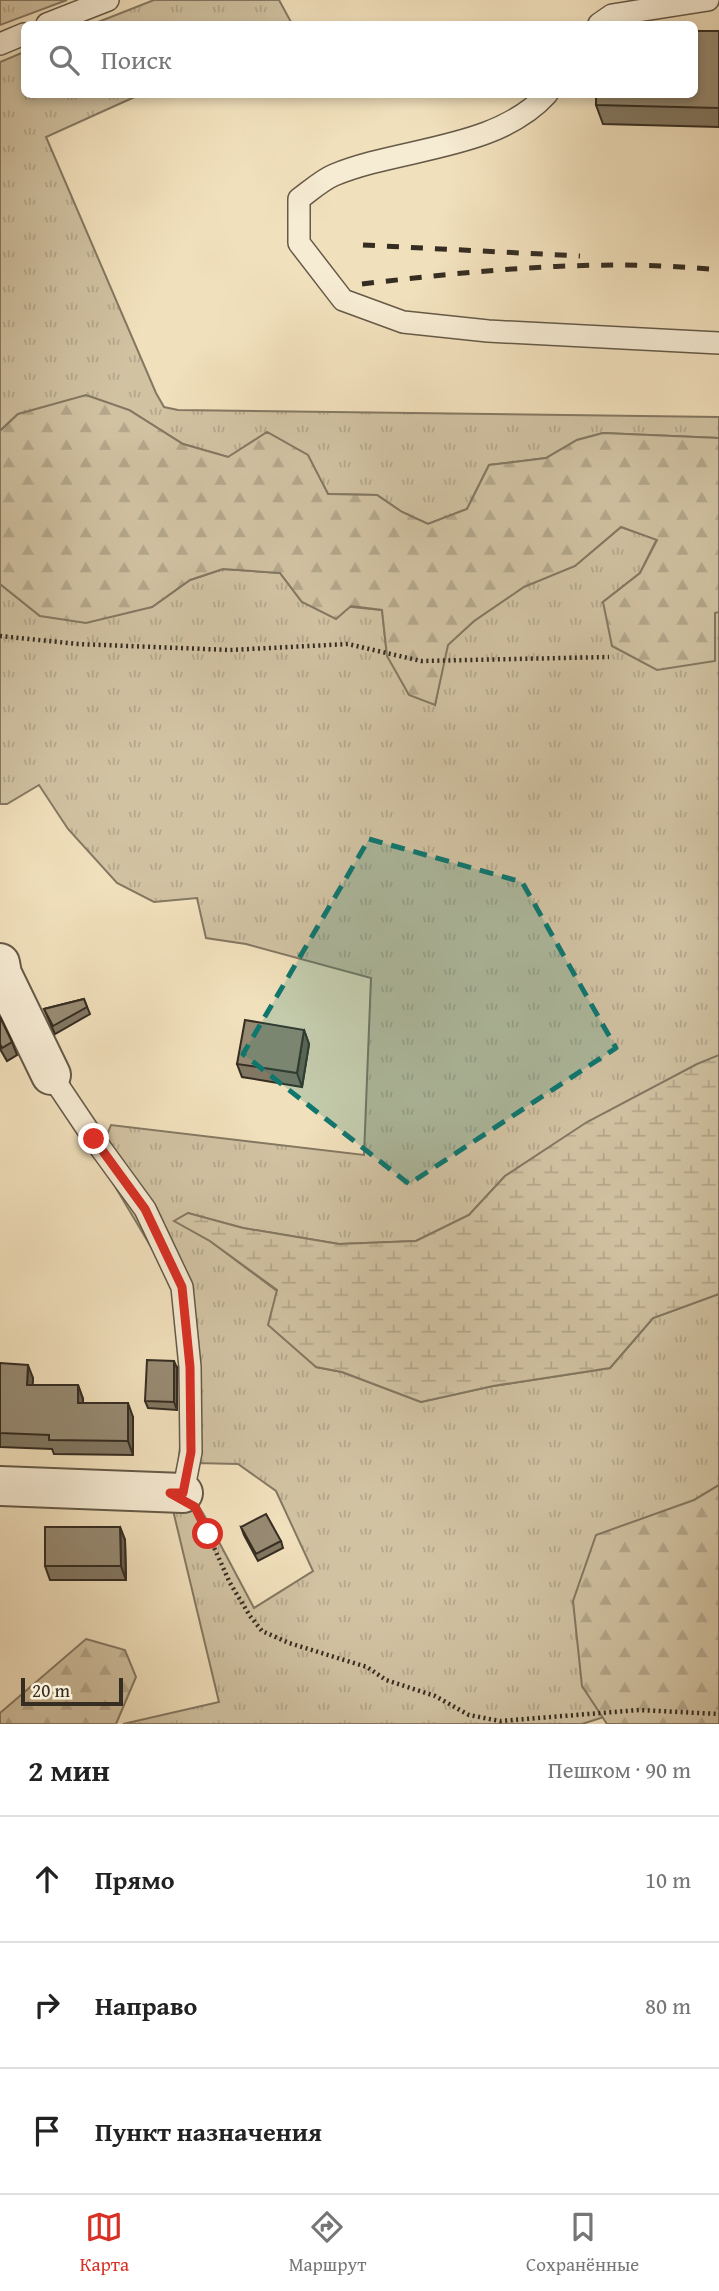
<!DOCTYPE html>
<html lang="ru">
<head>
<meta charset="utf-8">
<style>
  :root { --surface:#fff; --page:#f6f6f6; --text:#222; --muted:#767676; --line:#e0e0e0; --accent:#d93025 }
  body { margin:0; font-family:"Gentium Book Plus",serif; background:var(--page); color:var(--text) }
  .scale { position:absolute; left:21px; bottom:18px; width:102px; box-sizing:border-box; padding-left:7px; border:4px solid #362d22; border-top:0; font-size:19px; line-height:24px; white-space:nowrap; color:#362d22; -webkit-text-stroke:5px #f6ebd3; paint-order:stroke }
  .stop { position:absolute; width:21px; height:21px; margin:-16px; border:5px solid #d93025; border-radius:50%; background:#fff }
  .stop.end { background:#d93025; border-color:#fff; box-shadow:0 2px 7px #0008 }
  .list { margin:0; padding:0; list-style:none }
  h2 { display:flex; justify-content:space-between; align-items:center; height:91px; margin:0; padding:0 28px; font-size:30px }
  h2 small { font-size:23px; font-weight:400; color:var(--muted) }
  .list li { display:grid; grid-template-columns:46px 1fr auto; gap:21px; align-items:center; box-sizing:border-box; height:126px; padding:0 28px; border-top:2px solid var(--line) }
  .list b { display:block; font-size:26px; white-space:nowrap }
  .list em { font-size:23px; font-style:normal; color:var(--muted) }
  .icon { flex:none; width:38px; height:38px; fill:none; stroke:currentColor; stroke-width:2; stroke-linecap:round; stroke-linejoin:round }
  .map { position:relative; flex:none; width:719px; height:1724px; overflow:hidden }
  .search { position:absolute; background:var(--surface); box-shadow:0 4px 10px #0003; left:21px; right:21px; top:21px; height:77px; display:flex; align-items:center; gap:18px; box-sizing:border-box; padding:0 24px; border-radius:10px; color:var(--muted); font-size:26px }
  .sheet { height:469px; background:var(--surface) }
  nav { display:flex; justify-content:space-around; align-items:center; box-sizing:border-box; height:98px; border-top:2px solid var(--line); background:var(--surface); font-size:19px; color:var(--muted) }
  nav a { display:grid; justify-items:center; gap:4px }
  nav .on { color:var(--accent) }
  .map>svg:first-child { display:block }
  .grass { fill:url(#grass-tufts); stroke:#847862; stroke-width:2 }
  .forest { fill:url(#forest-firs); stroke:#847862; stroke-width:2 }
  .wetland { fill:url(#wetland-marsh); stroke:#847862; stroke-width:2 }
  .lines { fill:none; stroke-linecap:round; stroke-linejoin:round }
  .service-casing { stroke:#655a48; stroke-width:24 }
  .minor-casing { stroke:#655a48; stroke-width:42 }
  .path { stroke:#362d22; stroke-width:4.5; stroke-dasharray:2 3.5; stroke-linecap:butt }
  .service { stroke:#f6ebd3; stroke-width:21 }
  .minor { stroke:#f6ebd3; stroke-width:38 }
  .rail { stroke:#362d22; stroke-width:5; stroke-dasharray:12 12; stroke-linecap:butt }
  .wall { fill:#827762; stroke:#362d22; stroke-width:2 }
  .shaded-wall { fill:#6a6150; stroke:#362d22; stroke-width:2 }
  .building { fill:#978a72; stroke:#362d22; stroke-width:2 }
  .route { stroke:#d93025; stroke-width:9 }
  .marked { fill:#0f766e; fill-opacity:0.2; stroke:#0f766e; stroke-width:5; stroke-dasharray:14 9; stroke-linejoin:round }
</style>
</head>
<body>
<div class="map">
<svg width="719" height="1724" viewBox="0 0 719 1724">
  <defs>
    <pattern id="grass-tufts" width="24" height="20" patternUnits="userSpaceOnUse" patternTransform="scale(1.75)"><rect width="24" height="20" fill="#d1c2a2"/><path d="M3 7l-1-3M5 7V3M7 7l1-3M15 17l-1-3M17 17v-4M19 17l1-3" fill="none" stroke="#b4a78b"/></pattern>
    <pattern id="forest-firs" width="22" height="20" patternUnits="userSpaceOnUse" patternTransform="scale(1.75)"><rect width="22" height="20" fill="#d1c2a2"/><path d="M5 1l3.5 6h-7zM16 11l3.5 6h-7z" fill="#b4a78b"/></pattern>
    <pattern id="wetland-marsh" width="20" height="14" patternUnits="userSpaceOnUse" patternTransform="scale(1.75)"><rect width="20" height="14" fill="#d1c2a2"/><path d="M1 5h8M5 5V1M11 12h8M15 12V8" fill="none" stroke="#b4a78b"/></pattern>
  </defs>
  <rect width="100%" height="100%" fill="#f1e0bc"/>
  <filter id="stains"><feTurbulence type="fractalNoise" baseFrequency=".00286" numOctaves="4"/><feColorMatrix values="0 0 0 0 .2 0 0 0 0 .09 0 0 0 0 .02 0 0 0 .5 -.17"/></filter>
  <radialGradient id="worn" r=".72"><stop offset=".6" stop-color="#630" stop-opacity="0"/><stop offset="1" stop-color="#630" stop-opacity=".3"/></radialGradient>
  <path class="grass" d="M 0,0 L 67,0 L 0,25 Z
    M 154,0 L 279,0 L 291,22 L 289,24 L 93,24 Z
    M 24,52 L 24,94 L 139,95 L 46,137 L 156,393 L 164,407 L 178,410 L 719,417 L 719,438 L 603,433 L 577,440 L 546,458 L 489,465 L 467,509 L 428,524 L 402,512 L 377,495 L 328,494 L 307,455 L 228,457 L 183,444 L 129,410 L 18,414 L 0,431 L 0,62 Z
    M 621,527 L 657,539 L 640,573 L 603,602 L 719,612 L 719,1059 L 505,1176 L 469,1215 L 416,1241 L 339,1244 L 243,1228 L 188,1213 L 175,1221 L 210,1241 L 277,1291 L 316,1367 L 342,1372 L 421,1402 L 493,1386 L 610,1368 L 653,1318 L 719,1294 L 719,1485 L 694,1500 L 582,1686 L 604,1717 L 582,1724 L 123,1724 L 219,1702 L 171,1502 L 195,1500 L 210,1525 L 254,1608 L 313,1571 L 276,1491 L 238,1464 L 196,1463 L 176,1485 L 184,1409 L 172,1282 L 98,1158 L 111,1125 L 364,1155 L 371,978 L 246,944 L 206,938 L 197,898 L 154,902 L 117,883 L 68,829 L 39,785 L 7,804 L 0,804 L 0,584 L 40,616 L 152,607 L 190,580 L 223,569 L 280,573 L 302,602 L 382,610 L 387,656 L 435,705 L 447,645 L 474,621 L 524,586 L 575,566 Z"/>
  <path class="forest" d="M 86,395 L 129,410 L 183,444 L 228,457 L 267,432 L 308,455 L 328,494 L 377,495 L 402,512 L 428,524 L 467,509 L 489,465 L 546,458 L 577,440 L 603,433 L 719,438 L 719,612 L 715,613 L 715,661 L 657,670 L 612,646 L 603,602 L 640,573 L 657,540 L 621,527 L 575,566 L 524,587 L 474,621 L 448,645 L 435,705 L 409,695 L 387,656 L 382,610 L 351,606 L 336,619 L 302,602 L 280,573 L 223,569 L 190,580 L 152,607 L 86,623 L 40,616 L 0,584 L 0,431 L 18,414 Z
    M 719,1485 L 719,1724 L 607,1724 L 582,1686 L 573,1601 L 596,1535 L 694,1500 Z
    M 86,1639 L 125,1650 L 136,1677 L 116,1724 L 0,1724 L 0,1713 Z"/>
  <path class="wetland" d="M 719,1055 L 719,1294 L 653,1318 L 610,1368 L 493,1386 L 421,1402 L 342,1372 L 316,1367 L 268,1325 L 277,1290 L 210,1241 L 174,1221 L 188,1213 L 243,1228 L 339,1244 L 416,1241 L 469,1215 L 505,1176 L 587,1122 L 697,1064 Z"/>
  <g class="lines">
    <defs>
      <path id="service" d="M 47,24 L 108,0
        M 599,24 L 612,15 L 708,0
        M 0,44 L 24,34
        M 547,94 C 496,150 402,147 334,175 C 322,180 310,191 299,199 L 299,243 L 343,300 L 403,322 L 488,331 L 719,343
        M 51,1075 L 94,1139 L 145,1209 L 182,1287 L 190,1367 L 191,1452 L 183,1493"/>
      <path id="minor" d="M 0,963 L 2,974 L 51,1075
        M 0,1486 L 183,1493"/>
    </defs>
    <use href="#service" class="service-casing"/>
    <use href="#minor" class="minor-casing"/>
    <path class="path" d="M 0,636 L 78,644 L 230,650 L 348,644 L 421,661 L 609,657
      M 203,1523 L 230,1583 L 250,1616 L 262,1631 L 289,1643 L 367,1667 L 386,1680 L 435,1696 L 469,1715 L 500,1721 L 639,1710 L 719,1714"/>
    <use href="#service" class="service"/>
    <use href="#minor" class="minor"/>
    <path class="rail" d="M 363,245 L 580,256
      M 362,284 C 481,270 599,258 719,270"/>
  </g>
  <path class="wall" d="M 719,31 L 719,127 L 603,124 L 596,105 Z
    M 84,999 L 90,1014 L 55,1034 L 44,1009 Z
    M 0,1017 L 12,1042 L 17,1055 L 7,1061 L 0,1049 Z
    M 304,1030 L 309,1044 L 302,1087 L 242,1077 L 237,1064 Z
    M 0,1363 L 33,1378 L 32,1385 L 78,1385 L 83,1399 L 83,1403 L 133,1417 L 133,1455 L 54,1454 L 52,1449 L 0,1447 Z
    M 177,1368 L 177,1410 L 148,1408 L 145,1401 Z
    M 120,1527 L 125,1540 L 126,1580 L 50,1580 L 45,1566 Z
    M 241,1527 L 281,1541 L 283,1548 L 258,1561 L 244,1535 Z"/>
  <path class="shaded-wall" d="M 304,1030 L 309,1044 L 302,1087 L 297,1073 Z
    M 174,1361 L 177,1368 L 177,1410 L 174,1402 Z
    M 28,1365 L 33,1378 L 32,1399 L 27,1385 Z
    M 78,1385 L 83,1399 L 83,1416 L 78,1403 Z
    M 128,1403 L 133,1417 L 133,1455 L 128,1441 Z
    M 120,1527 L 125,1540 L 126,1580 L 121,1566 Z"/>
  <path class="building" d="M 695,31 L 719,31 L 719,108 L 596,105 L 596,94 L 695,94 Z
    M 84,999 L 87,1007 L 53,1026 L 44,1009 Z
    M 0,1017 L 12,1042 L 2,1048 L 0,1044 Z
    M 245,1020 L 304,1030 L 297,1073 L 237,1064 Z
    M 147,1360 L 174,1361 L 174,1402 L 145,1401 Z
    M 0,1363 L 28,1365 L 27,1385 L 78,1385 L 78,1403 L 128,1403 L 128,1441 L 49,1440 L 49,1435 L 0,1433 Z
    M 266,1514 L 281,1541 L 256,1554 L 241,1527 Z
    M 45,1527 L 120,1527 L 121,1566 L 45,1566 Z"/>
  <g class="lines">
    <path class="route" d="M 94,1139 L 145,1209 L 182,1287 L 190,1367 L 191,1452 L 183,1493 L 170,1493 L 195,1507 L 208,1534"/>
  </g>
  <path class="marked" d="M 369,839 L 522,882 L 616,1048 L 409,1184 L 243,1054 Z"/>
  <rect width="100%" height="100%" filter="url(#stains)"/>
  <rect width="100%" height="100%" fill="url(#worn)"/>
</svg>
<div class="scale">20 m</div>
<div class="stop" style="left:208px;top:1534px"></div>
<div class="stop end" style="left:94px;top:1139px"></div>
<div class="search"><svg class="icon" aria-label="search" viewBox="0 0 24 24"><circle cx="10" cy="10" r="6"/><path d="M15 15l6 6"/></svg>Поиск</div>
</div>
<section class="sheet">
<h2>2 мин<small>Пешком · 90 m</small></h2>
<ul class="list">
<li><svg class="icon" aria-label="ahead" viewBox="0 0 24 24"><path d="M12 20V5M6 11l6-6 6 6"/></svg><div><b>Прямо</b></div><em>10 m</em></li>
<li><svg class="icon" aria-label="right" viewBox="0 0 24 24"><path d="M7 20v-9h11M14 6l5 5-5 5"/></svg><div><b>Направо</b></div><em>80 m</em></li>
<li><svg class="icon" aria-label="arrive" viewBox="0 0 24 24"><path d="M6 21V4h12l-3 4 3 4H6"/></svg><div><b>Пункт назначения</b></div></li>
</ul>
</section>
<nav>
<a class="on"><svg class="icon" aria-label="map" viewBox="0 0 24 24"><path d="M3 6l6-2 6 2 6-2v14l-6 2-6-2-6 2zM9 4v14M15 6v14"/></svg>Карта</a>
<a><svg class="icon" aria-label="directions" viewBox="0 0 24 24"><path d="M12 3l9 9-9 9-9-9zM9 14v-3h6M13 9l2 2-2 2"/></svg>Маршрут</a>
<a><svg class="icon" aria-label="saved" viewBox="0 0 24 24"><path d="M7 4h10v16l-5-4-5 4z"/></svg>Сохранённые</a>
</nav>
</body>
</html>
